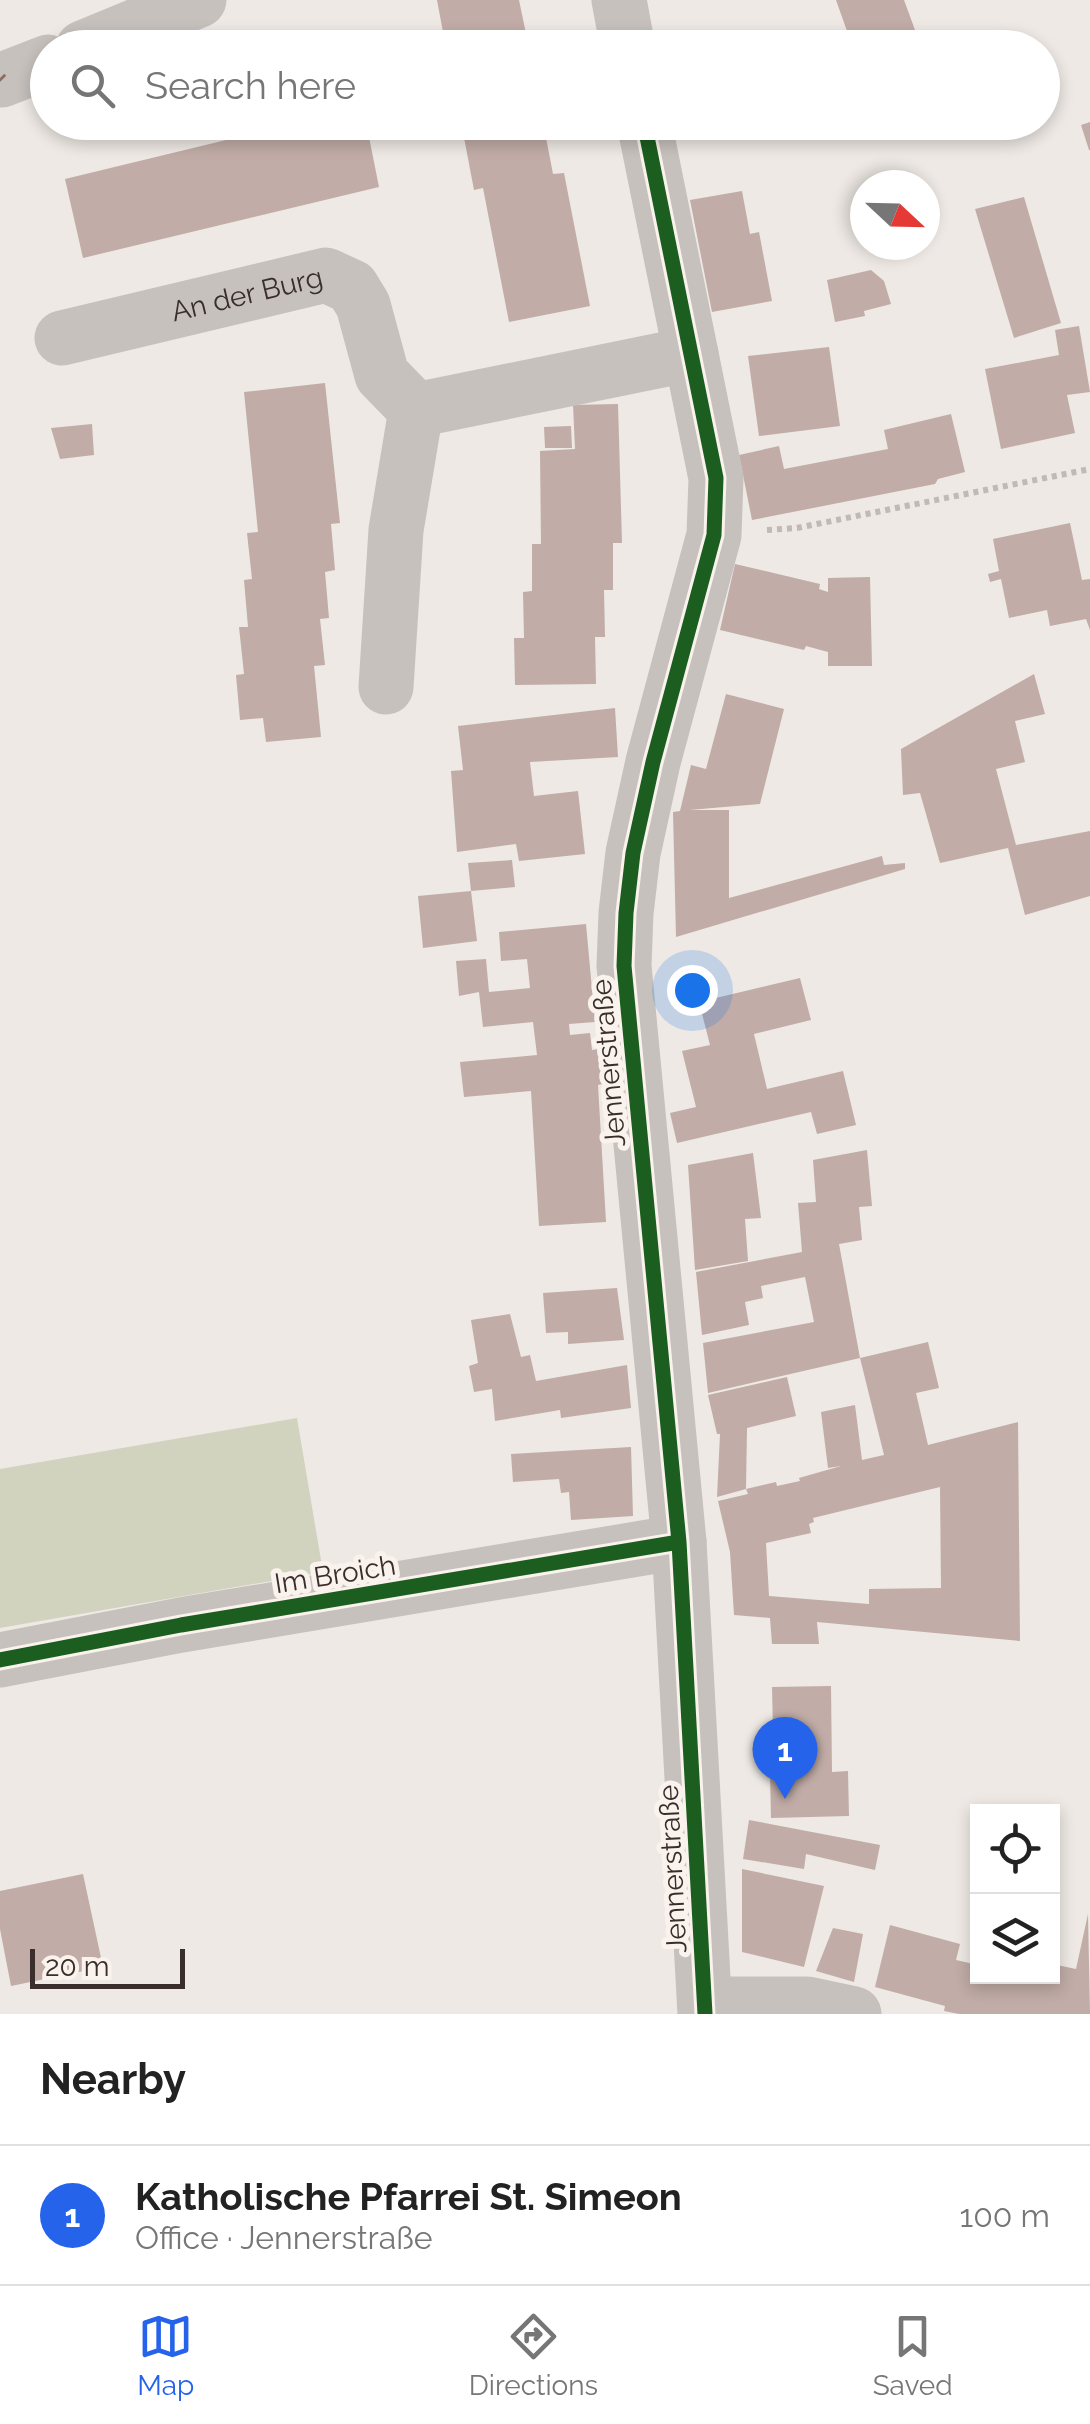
<!DOCTYPE html>
<html lang="en">
<head>
<meta charset="utf-8">
<style>
  :root { --surface:#fff; --page:#f2f2f2; --text:#222; --muted:#767676; --line:#e0e0e0; --accent:#2563eb }
  body { margin:0; font-family:Raleway,sans-serif; background:var(--page); color:var(--text) }
  .controls { position:absolute; right:30px; bottom:30px; display:grid; overflow:hidden; border-radius:0px; box-shadow:0 5px 15px #0003 }
  .controls button { width:90px; height:90px; display:grid; place-items:center; padding:0; border:0; border-bottom:2px solid var(--line); background:var(--surface); color:var(--text); font:50px sans-serif }
  .compass { position:absolute; left:850px; top:170px; width:90px; height:90px; border-radius:50%; background:var(--surface); box-shadow:0 5px 15px #0003; rotate:112deg }
  .scale { position:absolute; left:30px; bottom:25px; width:155px; box-sizing:border-box; padding-left:10px; border:5px solid #392e2b; border-top:0; font-size:28px; line-height:35px; white-space:nowrap; color:#392e2b; -webkit-text-stroke:8px #faf2ec; paint-order:stroke }
  .you { position:absolute; left:692px; top:990px; width:35px; height:35px; margin:-25px; border:8px solid #fff; border-radius:50%; background:#1a73e8; box-shadow:0 0 0 15px #1a73e833 }
  .badge { display:grid; place-items:center; width:65px; height:65px; border-radius:50%; background:var(--accent); color:#fff; font-size:32px; font-weight:700 }
  .pin { position:absolute; translate:-50% -82px; filter:drop-shadow(0 2px 5px #0008) }
  .pin::after { content:''; position:absolute; top:52px; width:35px; height:30px; background:inherit; clip-path:polygon(0 0,100% 0,50% 100%) }
  .list { margin:0; padding:0; list-style:none }
  h2 { display:flex; justify-content:space-between; align-items:center; height:130px; margin:0; padding:0 40px; font-size:42px }
  h2 small { font-size:32px; font-weight:400; color:var(--muted) }
  .list li { display:grid; grid-template-columns:65px 1fr auto; gap:30px; align-items:center; box-sizing:border-box; height:140px; padding:0 40px; border-top:2px solid var(--line) }
  .list b { display:block; font-size:38px; white-space:nowrap }
  .list p { margin:0; font-size:32px; white-space:nowrap; color:var(--muted) }
  .list em { font-size:32px; font-style:normal; color:var(--muted) }
  .icon { flex:none; width:55px; height:55px; fill:none; stroke:currentColor; stroke-width:2; stroke-linecap:round; stroke-linejoin:round }
  .map { position:relative; flex:none; width:1090px; height:2014px; overflow:hidden }
  .search { position:absolute; background:var(--surface); box-shadow:0 5px 15px #0003; left:30px; right:30px; top:30px; height:110px; display:flex; align-items:center; gap:25px; box-sizing:border-box; padding:0 35px; border-radius:55px; color:var(--muted); font-size:38px }
  .sheet { height:270px; background:var(--surface) }
  nav { display:flex; justify-content:space-around; align-items:center; box-sizing:border-box; height:140px; border-top:2px solid var(--line); background:var(--surface); font-size:28px; color:var(--muted) }
  nav a { display:grid; justify-items:center; gap:5px }
  nav .on { color:var(--accent) }
  .map>svg:first-child { display:block }
  .green { fill:#d1d3bf }
  .building { fill:#c1aca7; fill-rule:evenodd }
  .lines { fill:none; stroke-linecap:round; stroke-linejoin:round }
  .path { stroke:#c0b9b5; stroke-width:6; stroke-dasharray:5 5; stroke-linecap:butt }
  .minor { stroke:#c7c1bd; stroke-width:55 }
  .quiet { stroke:#8d6e63; stroke-width:12; stroke-dasharray:25 12; stroke-linecap:butt }
  .cycleway-casing { stroke:#faf2ec; stroke-width:21 }
  .cycleway { stroke:#1b5e20; stroke-width:15 }
  .labels { text-anchor:middle; stroke-width:10; stroke-linejoin:round; paint-order:stroke }
  .street-label { font-size:28px; fill:#392e2b; stroke:#faf2ec }
</style>
</head>
<body>
<div class="map">
<svg width="1090" height="2014" viewBox="0 0 1090 2014">
  <rect width="100%" height="100%" fill="#eee9e4"/>
  <path class="green" d="M 297,1418 L 323,1572 L 0,1628 L 0,1469 Z"/>
  <path class="building" d="M 437,0 L 519,0 L 529,48 L 446,48 Z
    M 836,0 L 904,0 L 915,30 L 864,48 L 853,48 Z
    M 300,122 L 366,122 L 379,187 L 83,258 L 65,179 Z
    M 461,122 L 543,122 L 553,174 L 564,173 L 590,306 L 509,322 L 483,188 L 474,190 Z
    M 1090,122 L 1090,150 L 1089,150 L 1081,125 Z
    M 742,191 L 750,234 L 759,232 L 772,301 L 712,312 L 690,200 Z
    M 1024,197 L 1061,323 L 1014,338 L 975,209 Z
    M 871,270 L 884,281 L 891,304 L 864,311 L 865,316 L 835,322 L 827,280 Z
    M 1079,326 L 1090,392 L 1067,395 L 1075,433 L 1001,449 L 985,369 L 1059,355 L 1055,330 Z
    M 829,347 L 840,426 L 759,436 L 748,356 Z
    M 325,383 L 340,523 L 331,524 L 335,570 L 325,572 L 329,618 L 320,619 L 325,665 L 314,666 L 321,737 L 266,742 L 263,718 L 240,720 L 236,675 L 244,674 L 239,627 L 248,627 L 244,580 L 252,579 L 247,533 L 258,532 L 244,392 Z
    M 618,404 L 622,543 L 613,543 L 613,590 L 604,590 L 605,637 L 595,637 L 596,684 L 515,685 L 514,638 L 524,638 L 523,592 L 532,591 L 532,544 L 541,544 L 540,451 L 575,449 L 573,405 Z
    M 951,414 L 965,472 L 938,479 L 935,484 L 752,520 L 739,455 L 779,446 L 784,469 L 888,449 L 884,430 Z
    M 92,424 L 94,455 L 60,459 L 51,428 Z
    M 571,426 L 572,448 L 545,448 L 544,427 Z
    M 1070,523 L 1082,580 L 1090,579 L 1090,630 L 1086,619 L 1050,626 L 1047,610 L 1009,618 L 1001,579 L 990,582 L 988,574 L 999,571 L 993,539 Z
    M 735,564 L 820,584 L 819,589 L 828,592 L 828,578 L 870,577 L 872,666 L 828,666 L 828,652 L 806,646 L 804,650 L 720,630 Z
    M 1034,674 L 1045,714 L 1015,721 L 1025,762 L 996,769 L 1016,845 L 1090,831 L 1090,896 L 1025,915 L 1008,848 L 940,863 L 920,793 L 903,795 L 901,749 Z
    M 726,694 L 784,709 L 760,804 L 689,810 L 729,810 L 729,898 L 882,856 L 884,865 L 905,863 L 905,869 L 676,937 L 673,812 L 680,811 L 691,765 L 706,769 Z
    M 615,708 L 618,757 L 530,762 L 534,796 L 578,791 L 585,854 L 519,861 L 516,844 L 457,852 L 451,771 L 463,770 L 458,726 Z
    M 512,860 L 515,887 L 471,891 L 468,863 Z
    M 471,891 L 477,941 L 423,948 L 418,896 Z
    M 586,924 L 595,1022 L 569,1024 L 570,1035 L 590,1033 L 592,1050 L 599,1049 L 602,1084 L 598,1085 L 606,1222 L 539,1226 L 531,1091 L 464,1097 L 460,1062 L 537,1055 L 533,1022 L 483,1027 L 479,992 L 459,996 L 456,961 L 486,959 L 489,992 L 530,988 L 527,959 L 501,961 L 499,932 Z
    M 800,978 L 811,1020 L 754,1034 L 767,1089 L 843,1071 L 856,1125 L 817,1134 L 811,1112 L 677,1143 L 670,1113 L 696,1107 L 682,1051 L 710,1045 L 699,1002 Z
    M 867,1150 L 872,1206 L 859,1207 L 862,1240 L 839,1244 L 860,1358 L 928,1342 L 939,1388 L 916,1393 L 928,1445 L 1018,1422 L 1020,1641 L 817,1622 L 819,1644 L 772,1644 L 770,1618 L 734,1615 L 730,1552 L 718,1501 L 748,1494 L 746,1489 L 776,1482 L 777,1486 L 800,1481 L 799,1478 L 841,1466 L 828,1468 L 821,1412 L 855,1405 L 862,1460 L 884,1455 L 860,1358 L 708,1393 L 703,1343 L 814,1322 L 805,1277 L 761,1286 L 763,1298 L 745,1302 L 749,1325 L 702,1335 L 696,1272 L 802,1252 L 798,1203 L 816,1202 L 813,1160 ZM 940,1487 L 941,1588 L 869,1589 L 869,1604 L 769,1596 L 766,1543 L 811,1533 L 809,1524 L 814,1522 L 813,1518 Z
    M 753,1153 L 761,1218 L 745,1219 L 748,1261 L 695,1270 L 688,1165 Z
    M 617,1288 L 624,1340 L 568,1344 L 568,1332 L 546,1333 L 543,1293 Z
    M 510,1314 L 521,1357 L 530,1355 L 536,1381 L 627,1365 L 631,1408 L 561,1418 L 560,1410 L 495,1421 L 492,1389 L 474,1392 L 469,1366 L 478,1363 L 471,1320 Z
    M 787,1377 L 796,1416 L 747,1428 L 746,1489 L 717,1497 L 720,1434 L 717,1434 L 708,1395 Z
    M 631,1447 L 633,1516 L 571,1520 L 569,1492 L 561,1493 L 559,1479 L 513,1482 L 511,1454 Z
    M 831,1686 L 832,1772 L 848,1771 L 849,1816 L 771,1818 L 770,1773 L 774,1773 L 772,1687 Z
    M 749,1820 L 880,1845 L 875,1870 L 806,1854 L 804,1869 L 743,1859 Z
    M 742,1869 L 824,1886 L 804,1967 L 742,1952 Z
    M 83,1874 L 103,1967 L 11,1986 L 0,1929 L 0,1891 Z
    M 1088,1914 L 1090,2014 L 959,2014 L 944,2011 L 945,2006 L 875,1987 L 890,1925 L 960,1944 L 956,1960 L 978,1965 L 978,1976 L 1052,1976 L 1052,1964 L 1076,1969 Z
    M 833,1928 L 863,1934 L 854,1982 L 816,1971 Z"/>
  <g class="lines">
    <path class="path" d="M 767,530 L 797,528 L 1090,469"/>
    <g class="minor">
      <path d="M 619,0 L 628,48"/>
      <path d="M 83,48 L 199,0"/>
      <path d="M 2,80 L 48,62"/>
      <path d="M 644,122 L 716,478 L 714,535 L 653,762 L 633,853 L 626,913 L 624,966 L 679,1542 L 705,2014"/>
      <path id="s1" d="M 62,338 L 326,275 L 352,287 L 363,305 L 382,375 L 416,410"/>
      <path d="M 416,410 L 691,354"/>
      <path d="M 386,687 L 396,530 L 416,410"/>
      <path d="M 0,1660 L 181,1625 L 679,1542"/>
      <path d="M 705,2004 L 807,2004 L 854,2014"/>
    </g>
    <path class="quiet" d="M 0,78 L 2,80"/>
    <defs>
      <path id="cycleway" d="M 644,122 L 716,478 L 714,535 L 653,762 L 633,853 L 626,913 L 624,966 L 679,1542 L 705,2014
        M 0,1660 L 181,1625 L 679,1542"/>
    </defs>
    <use href="#cycleway" class="cycleway-casing"/>
    <use href="#cycleway" class="cycleway"/>
  </g>
  <g class="labels">
    <g class="street-label">
      <text dy="10" stroke="none"><textPath href="#s1" startOffset="190">An der Burg</textPath></text>
      <text transform="translate(608 1063) rotate(-95)" y="10">Jennerstraße</text>
      <text transform="translate(335 1574) rotate(-9)" y="10">Im Broich</text>
      <text transform="translate(672 1869) rotate(-93)" y="10">Jennerstraße</text>
    </g>
  </g>
</svg>
<div class="controls">
<button><svg class="icon" aria-label="locate" viewBox="0 0 24 24"><circle cx="12" cy="12" r="6"/><path d="M12 2v4M12 18v4M2 12h4M18 12h4"/></svg></button>
<button><svg class="icon" aria-label="layers" viewBox="0 0 24 24"><path d="M12 4l9 5-9 5-9-5zM3 14l9 5 9-5"/></svg></button>
</div>
<svg class="compass" viewBox="-18 -18 36 36"><path d="M0-13l5 13h-10z" fill="#e53935"/><path d="M0 13l5-13h-10z" fill="#767676"/></svg>
<div class="scale">20 m</div>
<div class="you"></div>
<div class="pin badge" style="left:785px;top:1799px">1</div>
<div class="search"><svg class="icon" aria-label="search" viewBox="0 0 24 24"><circle cx="10" cy="10" r="6"/><path d="M15 15l6 6"/></svg>Search here</div>
</div>
<section class="sheet">
<h2>Nearby<small></small></h2>
<ul class="list">
<li><span class="badge">1</span><div><b>Katholische Pfarrei St. Simeon</b><p>Office · Jennerstraße</p></div><em>100 m</em></li>
</ul>
</section>
<nav>
<a class="on"><svg class="icon" aria-label="map" viewBox="0 0 24 24"><path d="M3 6l6-2 6 2 6-2v14l-6 2-6-2-6 2zM9 4v14M15 6v14"/></svg>Map</a>
<a><svg class="icon" aria-label="directions" viewBox="0 0 24 24"><path d="M12 3l9 9-9 9-9-9zM9 14v-3h6M13 9l2 2-2 2"/></svg>Directions</a>
<a><svg class="icon" aria-label="saved" viewBox="0 0 24 24"><path d="M7 4h10v16l-5-4-5 4z"/></svg>Saved</a>
</nav>
</body>
</html>
